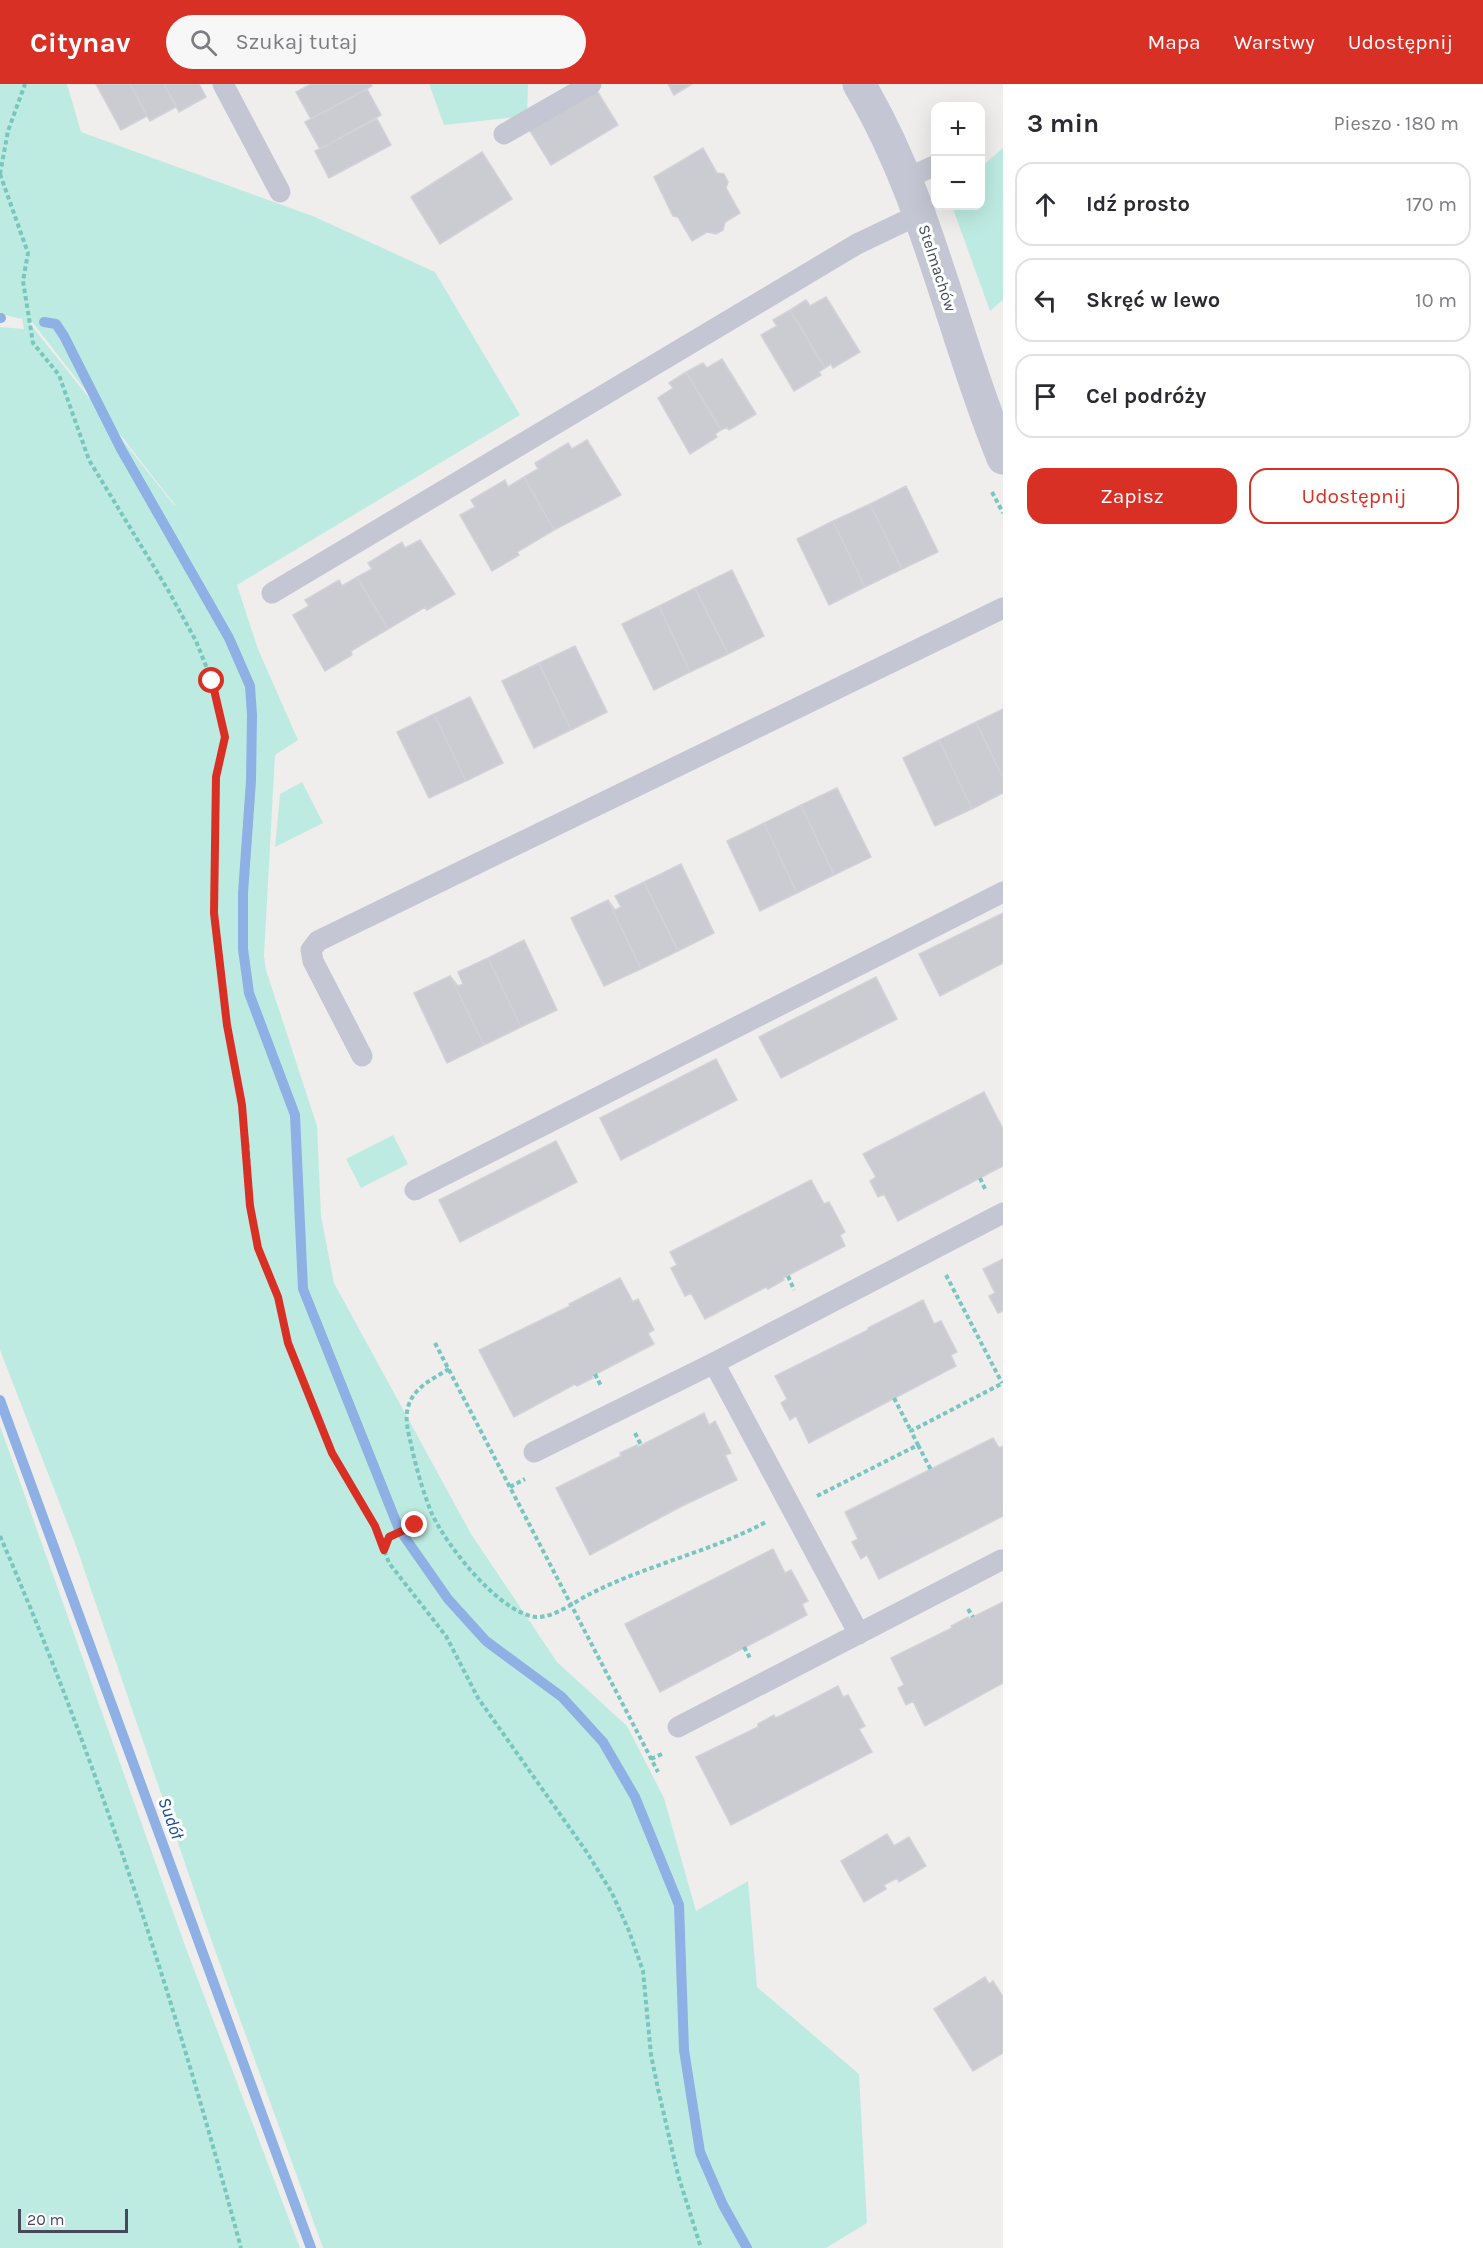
<!DOCTYPE html>
<html lang="pl">
<head>
<meta charset="utf-8">
<style>
  :root { --surface:#fff; --page:#f7f7f7; --text:#2b2b33; --muted:#7c7c81; --line:#e1e1e2; --accent:#d93025 }
  body { margin:0; font-family:Karla,sans-serif; background:var(--page); color:var(--text) }
  .controls { position:absolute; right:18px; top:18px; display:grid; overflow:hidden; border-radius:12px; box-shadow:0 6px 24px #0002 }
  .controls button { width:54px; height:54px; display:grid; place-items:center; padding:0; border:0; border-bottom:2px solid var(--line); background:var(--surface); color:var(--text); font:30px sans-serif }
  .scale { position:absolute; left:18px; bottom:15px; width:110px; box-sizing:border-box; padding-left:6px; border:3px solid #474959; border-top:0; font-size:16px; line-height:21px; white-space:nowrap; color:#474959; -webkit-text-stroke:4px #fff; paint-order:stroke }
  .stop { position:absolute; width:18px; height:18px; margin:-14px; border:4px solid #d93025; border-radius:50%; background:#fff }
  .stop.end { background:#d93025; border-color:#fff; box-shadow:0 2px 6px #0008 }
  .list { margin:0; padding:0; list-style:none }
  h2 { display:flex; justify-content:space-between; align-items:center; height:78px; margin:0; padding:0 24px; font-size:26px }
  h2 small { font-size:20px; font-weight:400; color:var(--muted) }
  .list li { display:grid; grid-template-columns:39px 1fr auto; gap:18px; align-items:center; box-sizing:border-box; height:84px; margin:0 12px 12px; padding:0 12px; border:2px solid var(--line); border-radius:18px }
  .list b { display:block; font-size:22px; white-space:nowrap }
  .list em { font-size:20px; font-style:normal; color:var(--muted) }
  .actions { display:flex; gap:12px; padding:18px 24px }
  .actions a { flex:1; padding:14px 0; border:2px solid var(--accent); border-radius:18px; text-align:center; font-size:21px; color:var(--accent) }
  .actions .main { background:var(--accent); color:#fff }
  .icon { flex:none; width:33px; height:33px; fill:none; stroke:currentColor; stroke-width:2; stroke-linecap:round; stroke-linejoin:round }
  .map { position:relative; flex:none; width:1003px; height:2164px; overflow:hidden }
  header { display:flex; align-items:center; gap:36px; box-sizing:border-box; height:84px; padding:0 30px; background:var(--accent); color:#fff }
  header strong { font-size:28px }
  nav { display:flex; gap:33px; margin-inline-start:auto; font-size:21px }
  .search { width:420px; height:54px; background:var(--page); display:flex; align-items:center; gap:15px; box-sizing:border-box; padding:0 21px; border-radius:33px; color:var(--muted); font-size:22px }
  main { display:flex }
  aside { flex:1; background:var(--surface) }
  .map>svg:first-child { display:block }
  .green { fill:#beebe1; fill-rule:evenodd }
  .lines { fill:none; stroke-linecap:round; stroke-linejoin:round }
  .stream { stroke:#8eb0e5; stroke-width:10 }
  .building { fill:#cbcbd2; stroke:#d2d1d8; stroke-width:1.5 }
  .path { stroke:#78c6bf; stroke-width:4; stroke-dasharray:4.5 3; stroke-linecap:butt }
  .service { stroke:#c4c6d3; stroke-width:21 }
  .minor { stroke:#c4c6d3; stroke-width:33 }
  .route { stroke:#d93025; stroke-width:8 }
  .labels { text-anchor:middle; stroke-width:6; stroke-linejoin:round; paint-order:stroke }
  .street-label { font-size:16px; fill:#474959; stroke:#fff }
  .water-label { font-size:18px; font-style:italic; fill:#164b9c; stroke:#fff }
</style>
</head>
<body>
<header>
<strong>Citynav</strong>
<div class="search"><svg class="icon" aria-label="search" viewBox="0 0 24 24"><circle cx="10" cy="10" r="6"/><path d="M15 15l6 6"/></svg>Szukaj tutaj</div>
<nav><a>Mapa</a><a>Warstwy</a><a>Udostępnij</a></nav>
</header>
<main>
<div class="map">
<svg width="1003" height="2164" viewBox="0 0 1003 2164">
  <rect width="100%" height="100%" fill="#efeeed"/>
  <path class="green" d="M 0,0 L 67,0 L 81,48 L 315,133 L 435,188 L 520,331 L 237,501 L 258,565 L 298,656 L 275,671 L 264,872 L 266,886 L 317,1042 L 321,1132 L 334,1199 L 471,1450 L 557,1578 L 627,1642 L 664,1714 L 696,1827 L 748,1797 L 757,1903 L 859,1990 L 867,2139 L 826,2164 L 323,2164 L 212,1858 L 75,1459 L 0,1266 L 0,243 L 24,245 L 22,235 L 0,230 ZM 28,237 L 32,238 L 175,421 L 174,421 Z
    M 429,0 L 528,0 L 527,32 L 444,41 Z
    M 1003,64 L 1003,216 L 990,227 L 952,122 L 980,122 L 981,83 Z
    M 302,698 L 323,739 L 275,763 L 280,710 Z
    M 393,1051 L 408,1080 L 361,1104 L 346,1075 Z
    M 0,1342 L 187,1867 L 300,2164 L 0,2164 Z"/>
  <g class="lines">
    <path class="stream" d="M 0,234 L 1,234
      M 44,238 L 56,240 L 64,252 L 121,365 L 229,554 L 250,602 L 252,631 L 251,697 L 243,809 L 243,865 L 249,909 L 295,1031 L 303,1205 L 399,1445 L 448,1515 L 486,1557 L 562,1613 L 603,1658 L 635,1713 L 679,1821 L 684,1966 L 700,2068 L 723,2121 L 747,2164
      M 0,1316 L 311,2164"/>
  </g>
  <path class="building" d="M 96,0 L 130,0 L 147,32 L 121,46 Z
    M 130,0 L 164,0 L 176,23 L 150,37 Z
    M 164,0 L 199,0 L 206,13 L 179,28 Z
    M 311,0 L 371,0 L 372,2 L 311,35 L 296,8 Z
    M 668,0 L 692,0 L 674,11 Z
    M 594,2 L 618,41 L 551,81 L 527,42 Z
    M 367,5 L 381,31 L 320,65 L 305,38 Z
    M 377,35 L 391,61 L 329,94 L 315,67 Z
    M 703,64 L 717,89 L 724,90 L 728,98 L 726,104 L 740,129 L 725,138 L 723,146 L 716,150 L 707,148 L 692,157 L 678,133 L 673,132 L 654,93 Z
    M 482,68 L 512,115 L 440,160 L 411,113 Z
    M 826,213 L 860,268 L 833,284 L 831,280 L 825,284 L 790,226 L 806,216 L 810,222 Z
    M 790,226 L 825,284 L 819,288 L 821,291 L 794,307 L 761,251 L 777,242 L 773,236 Z
    M 722,275 L 756,330 L 729,346 L 727,343 L 721,346 L 686,288 L 703,279 L 707,284 Z
    M 686,288 L 721,346 L 715,350 L 717,353 L 690,370 L 658,314 L 673,304 L 669,299 Z
    M 587,356 L 621,411 L 554,446 L 524,393 L 538,385 L 535,379 L 568,359 L 572,365 Z
    M 524,393 L 554,446 L 517,468 L 519,471 L 492,487 L 460,431 L 475,423 L 471,416 L 505,396 L 508,403 Z
    M 906,402 L 938,468 L 902,485 L 870,420 Z
    M 870,420 L 902,485 L 865,503 L 833,437 Z
    M 833,437 L 865,503 L 829,521 L 797,455 Z
    M 420,456 L 455,510 L 427,526 L 425,523 L 388,545 L 357,493 L 372,485 L 368,479 L 402,458 L 405,464 Z
    M 732,486 L 764,552 L 728,570 L 695,504 Z
    M 357,493 L 388,545 L 351,567 L 352,571 L 325,587 L 293,531 L 309,522 L 305,516 L 339,496 L 342,502 Z
    M 695,504 L 728,570 L 690,588 L 659,522 Z
    M 659,522 L 690,588 L 654,606 L 622,540 Z
    M 575,562 L 607,628 L 571,646 L 539,579 Z
    M 539,579 L 571,646 L 534,664 L 502,597 Z
    M 470,613 L 503,679 L 466,697 L 434,630 Z
    M 1003,625 L 1003,694 L 976,638 Z
    M 434,630 L 466,697 L 429,714 L 397,648 Z
    M 976,638 L 1003,694 L 1003,709 L 972,725 L 939,656 Z
    M 939,656 L 972,725 L 935,742 L 903,674 Z
    M 837,704 L 871,773 L 834,791 L 801,721 Z
    M 801,721 L 834,791 L 797,809 L 764,739 Z
    M 764,739 L 797,809 L 760,827 L 727,757 Z
    M 681,780 L 714,849 L 678,867 L 644,798 Z
    M 644,798 L 678,867 L 641,885 L 608,816 L 615,826 L 621,823 L 615,812 Z
    M 608,816 L 641,885 L 604,902 L 571,834 Z
    M 1003,829 L 1003,879 L 940,912 L 919,870 Z
    M 524,856 L 557,926 L 521,943 L 488,874 Z
    M 488,874 L 521,943 L 484,961 L 450,892 L 458,902 L 463,900 L 458,888 Z
    M 450,892 L 484,961 L 447,979 L 414,909 Z
    M 876,893 L 897,935 L 781,994 L 759,953 Z
    M 716,975 L 737,1016 L 621,1076 L 600,1034 Z
    M 984,1008 L 1003,1045 L 1003,1082 L 898,1137 L 884,1110 L 878,1113 L 870,1097 L 876,1093 L 863,1070 Z
    M 556,1057 L 577,1098 L 460,1158 L 439,1116 Z
    M 811,1096 L 824,1120 L 829,1118 L 845,1148 L 840,1151 L 845,1162 L 783,1194 L 784,1196 L 768,1205 L 766,1203 L 705,1235 L 691,1209 L 685,1212 L 671,1184 L 677,1181 L 670,1168 Z
    M 1003,1175 L 1003,1227 L 998,1229 L 989,1212 L 995,1209 L 983,1185 Z
    M 620,1194 L 633,1218 L 638,1215 L 654,1246 L 648,1249 L 654,1260 L 592,1292 L 593,1294 L 577,1302 L 575,1300 L 514,1333 L 479,1266 L 570,1222 L 569,1220 Z
    M 923,1216 L 934,1240 L 941,1237 L 957,1268 L 951,1271 L 956,1282 L 809,1359 L 796,1332 L 790,1336 L 781,1319 L 787,1315 L 775,1292 L 868,1246 L 868,1244 Z
    M 704,1329 L 709,1341 L 715,1337 L 731,1369 L 725,1371 L 737,1396 L 682,1422 L 590,1471 L 556,1404 L 621,1372 L 620,1369 L 637,1361 L 638,1363 Z
    M 993,1354 L 999,1364 L 1003,1362 L 1003,1432 L 879,1495 L 867,1471 L 861,1475 L 852,1458 L 858,1455 L 845,1428 Z
    M 773,1465 L 785,1489 L 791,1486 L 808,1517 L 802,1520 L 807,1531 L 660,1608 L 625,1540 Z
    M 1003,1518 L 1003,1599 L 925,1642 L 913,1617 L 906,1621 L 898,1604 L 904,1601 L 891,1574 L 952,1544 L 951,1542 L 968,1533 L 969,1535 Z
    M 838,1602 L 843,1613 L 848,1611 L 865,1642 L 859,1645 L 872,1668 L 731,1741 L 696,1673 L 758,1643 L 758,1640 L 774,1631 L 775,1634 L 780,1632 Z
    M 887,1750 L 894,1762 L 909,1753 L 926,1782 L 899,1798 L 897,1794 L 884,1801 L 886,1805 L 864,1818 L 841,1777 Z
    M 985,1893 L 989,1900 L 993,1897 L 1003,1913 L 1003,1969 L 973,1987 L 934,1925 Z"/>
  <g class="lines">
    <path class="path" d="M 0,90 L 28,169 L 23,197 L 33,259 L 59,291 L 89,376 L 168,506 L 196,557 L 212,597 L 225,653 L 216,693 L 214,829 L 227,941 L 242,1021 L 248,1063 L 250,1122 L 258,1164 L 278,1213 L 288,1259 L 332,1369 L 375,1442 L 389,1479 L 446,1552 L 478,1614 L 586,1767 L 612,1809 L 629,1847 L 643,1887 L 651,1971 L 658,2005 L 678,2091 L 701,2164
      M 0,90 L 8,47 L 25,0
      M 992,408 L 1003,429
      M 980,1094 L 986,1107
      M 946,1191 L 1002,1299
      M 788,1192 L 794,1206
      M 435,1259 L 658,1688
      M 449,1285 C 434,1294 415,1303 409,1320 C 404,1333 408,1347 411,1360 C 416,1384 423,1408 432,1430 C 447,1462 499,1529 536,1533 C 554,1534 574,1518 590,1510 C 646,1481 710,1468 766,1438
      M 595,1290 L 601,1302
      M 894,1314 L 911,1347
      M 635,1349 L 641,1361
      M 918,1361 L 931,1386
      M 510,1403 L 525,1395
      M 817,1412 L 918,1361 L 911,1347 L 1003,1299
      M 0,1452 C 100,1682 176,1922 241,2164
      M 385,1465 L 389,1453 L 415,1441
      M 968,1525 L 973,1533
      M 744,1563 L 750,1574
      M 651,1675 L 664,1669"/>
    <path class="service" d="M 223,0 L 280,108
      M 504,50 L 591,0
      M 905,95 L 934,82
      M 272,509 L 857,160 L 920,130
      M 362,972 L 313,877 L 311,866 L 318,857 L 1003,524
      M 415,1106 L 1003,808
      M 714,1279 L 859,1550
      M 534,1368 L 714,1279 L 1003,1129
      M 678,1643 L 1001,1476"/>
    <path class="minor" d="M 859,0 C 928,116 952,250 1003,374"/>
  </g>
  <g class="lines">
    <path class="route" d="M 212,597 L 225,653 L 216,693 L 214,829 L 227,941 L 242,1021 L 250,1122 L 258,1164 L 278,1213 L 288,1259 L 332,1369 L 375,1442 L 384,1466 L 389,1453 L 415,1441"/>
  </g>
  <g class="labels">
    <g class="street-label">
      <text transform="translate(938 184) rotate(72)" y="6">Stelmachów</text>
    </g>
    <g class="water-label">
      <text transform="translate(171 1734) rotate(70)" y="6">Sudół</text>
    </g>
  </g>
</svg>
<div class="controls">
<button>+</button>
<button>−</button>
</div>
<div class="scale">20 m</div>
<div class="stop" style="left:212px;top:597px"></div>
<div class="stop end" style="left:415px;top:1441px"></div>
</div>
<aside>
<h2>3 min<small>Pieszo · 180 m</small></h2>
<ul class="list">
<li><svg class="icon" aria-label="ahead" viewBox="0 0 24 24"><path d="M12 20V5M6 11l6-6 6 6"/></svg><div><b>Idź prosto</b></div><em>170 m</em></li>
<li><svg class="icon" aria-label="left" viewBox="0 0 24 24"><path d="M17 20v-9H6M10 6l-5 5 5 5"/></svg><div><b>Skręć w lewo</b></div><em>10 m</em></li>
<li><svg class="icon" aria-label="arrive" viewBox="0 0 24 24"><path d="M6 21V4h12l-3 4 3 4H6"/></svg><div><b>Cel podróży</b></div></li>
</ul>
<div class="actions"><a class="main">Zapisz</a><a>Udostępnij</a></div>
</aside>
</main>
</body>
</html>
